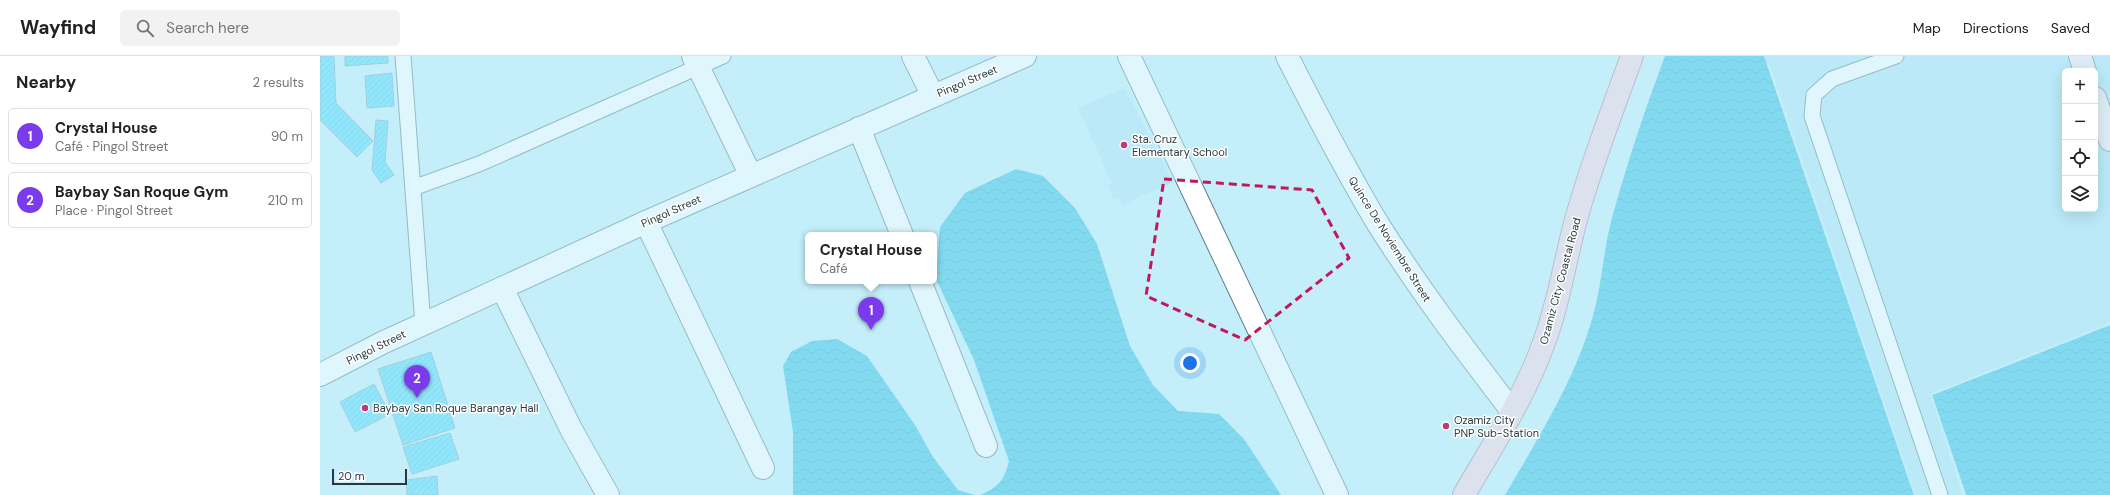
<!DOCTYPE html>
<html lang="en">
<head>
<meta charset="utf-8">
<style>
  :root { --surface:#fff; --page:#f2f2f2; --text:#202124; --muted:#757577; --line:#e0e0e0; --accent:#7c3aed }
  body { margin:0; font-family:"DM Sans",sans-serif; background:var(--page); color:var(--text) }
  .controls { position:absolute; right:12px; top:12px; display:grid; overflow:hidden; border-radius:6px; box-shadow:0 4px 16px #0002 }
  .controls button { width:36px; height:36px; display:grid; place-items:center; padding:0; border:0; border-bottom:1px solid var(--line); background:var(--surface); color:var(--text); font:20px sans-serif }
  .scale { position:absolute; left:12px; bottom:10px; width:75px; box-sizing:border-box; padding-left:4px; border:2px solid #28383d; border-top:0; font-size:11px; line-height:14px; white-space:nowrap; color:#28383d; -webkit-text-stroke:3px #fff; paint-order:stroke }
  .you { position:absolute; left:870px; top:307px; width:14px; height:14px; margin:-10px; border:3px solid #fff; border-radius:50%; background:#1a73e8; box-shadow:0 0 0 6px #1a73e833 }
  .badge { display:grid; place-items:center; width:26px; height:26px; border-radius:50%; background:var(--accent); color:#fff; font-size:13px; font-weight:700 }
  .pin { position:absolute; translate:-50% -33px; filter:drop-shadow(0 1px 2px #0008) }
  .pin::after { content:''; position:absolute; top:21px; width:14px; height:12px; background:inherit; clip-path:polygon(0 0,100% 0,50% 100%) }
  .popup { position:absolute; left:485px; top:176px; width:132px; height:52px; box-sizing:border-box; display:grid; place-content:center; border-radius:6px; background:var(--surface); filter:drop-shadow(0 1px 3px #0005); font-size:13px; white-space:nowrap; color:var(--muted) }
  .popup b { font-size:15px; color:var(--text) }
  .popup::after { content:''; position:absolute; left:50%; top:100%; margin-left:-8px; border:8px solid transparent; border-top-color:var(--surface) }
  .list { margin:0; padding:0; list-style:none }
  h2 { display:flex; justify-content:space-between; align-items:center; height:52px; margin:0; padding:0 16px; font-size:17px }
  h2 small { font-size:13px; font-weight:400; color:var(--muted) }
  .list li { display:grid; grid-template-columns:26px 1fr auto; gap:12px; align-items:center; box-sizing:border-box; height:56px; margin:0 8px 8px; padding:0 8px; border:1px solid var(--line); border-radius:6px }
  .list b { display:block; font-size:15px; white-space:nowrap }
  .list p { margin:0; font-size:13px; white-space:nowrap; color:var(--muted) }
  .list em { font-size:13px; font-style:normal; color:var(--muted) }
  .icon { flex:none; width:22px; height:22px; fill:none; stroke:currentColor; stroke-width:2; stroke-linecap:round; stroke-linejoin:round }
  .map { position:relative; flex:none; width:1790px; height:439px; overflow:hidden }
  header { display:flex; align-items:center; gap:24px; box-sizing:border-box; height:56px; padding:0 20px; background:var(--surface); border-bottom:1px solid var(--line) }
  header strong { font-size:19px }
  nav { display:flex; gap:22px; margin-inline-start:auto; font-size:14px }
  .search { width:280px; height:36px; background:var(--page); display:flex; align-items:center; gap:10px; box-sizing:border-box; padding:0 14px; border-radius:6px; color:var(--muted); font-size:15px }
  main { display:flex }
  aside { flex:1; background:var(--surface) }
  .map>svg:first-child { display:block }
  .built { fill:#b0e3f3; fill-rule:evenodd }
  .water { fill:url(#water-waves) }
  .pier { fill:#c4eefa }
  .building { fill:url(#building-hatch); stroke:#7fa6b2 }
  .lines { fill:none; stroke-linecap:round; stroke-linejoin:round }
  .service-casing { stroke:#587f8a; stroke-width:17 }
  .minor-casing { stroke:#587f8a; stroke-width:24 }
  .tertiary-casing { stroke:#587f8a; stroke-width:24 }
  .secondary-casing { stroke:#587f8a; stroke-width:24 }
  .primary-casing { stroke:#ac8799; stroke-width:24 }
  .service { stroke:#fff; stroke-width:15 }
  .minor { stroke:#fff; stroke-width:22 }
  .tertiary { stroke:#fff; stroke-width:22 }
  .secondary { stroke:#fbe8ef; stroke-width:22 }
  .primary { stroke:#f8d0df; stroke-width:22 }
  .marked { fill:none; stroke:#c2185b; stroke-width:3; stroke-dasharray:8 5; stroke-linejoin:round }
  .poi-dot { fill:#bf397a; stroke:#fff; stroke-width:1.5 }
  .labels { text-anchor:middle; stroke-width:3; stroke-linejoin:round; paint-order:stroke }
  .street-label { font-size:11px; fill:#28383d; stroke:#fff }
  .poi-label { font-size:11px; fill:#28383d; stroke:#fff; text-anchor:start }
</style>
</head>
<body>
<header>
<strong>Wayfind</strong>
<div class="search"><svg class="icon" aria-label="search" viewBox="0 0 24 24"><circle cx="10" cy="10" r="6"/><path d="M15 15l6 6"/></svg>Search here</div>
<nav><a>Map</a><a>Directions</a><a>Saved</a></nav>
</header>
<main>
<aside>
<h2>Nearby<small>2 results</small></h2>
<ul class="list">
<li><span class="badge">1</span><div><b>Crystal House</b><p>Café · Pingol Street</p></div><em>90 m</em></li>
<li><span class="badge">2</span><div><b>Baybay San Roque Gym</b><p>Place · Pingol Street</p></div><em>210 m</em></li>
</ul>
</aside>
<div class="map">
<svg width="1790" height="439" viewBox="0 0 1790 439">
  <defs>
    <pattern id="water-waves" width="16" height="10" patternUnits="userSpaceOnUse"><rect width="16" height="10" fill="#32c1e4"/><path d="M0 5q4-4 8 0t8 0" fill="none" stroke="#2a9eba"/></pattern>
    <pattern id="building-hatch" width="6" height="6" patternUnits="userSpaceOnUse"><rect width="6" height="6" fill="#54dbfe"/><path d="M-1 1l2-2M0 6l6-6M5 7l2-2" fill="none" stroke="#49bddb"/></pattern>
  </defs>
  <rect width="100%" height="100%" fill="#c4eefa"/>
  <path class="built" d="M 1444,0 L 1790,0 L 1790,269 L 1612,339 L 1646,439 L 1594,439 ZM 1745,15 L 1775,15 L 1775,153 L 1745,153 Z
    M 805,32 L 853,126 L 802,149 L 799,142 L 794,143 L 787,129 L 792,127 L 758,52 Z"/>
  <path class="water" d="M 1345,0 L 1444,0 L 1594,439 L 1185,439 C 1218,382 1254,326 1272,263 C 1282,230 1283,195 1292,162 C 1307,107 1325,53 1345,0 Z
    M 696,113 L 723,120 L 755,152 L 777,188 L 810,290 L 833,329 L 858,355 L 899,358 L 924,383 L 961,439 L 660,439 C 679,431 684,424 689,405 L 654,304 L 616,223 L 620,171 L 645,137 Z
    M 1790,269 L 1790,439 L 1646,439 L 1612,339 Z
    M 517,283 L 547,300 L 595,369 L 613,401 L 638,434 L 655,439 L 473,439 L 473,376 L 463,310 L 471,296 L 492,285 Z"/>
  <path class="pier" d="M 1449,7 L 1595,438 L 1596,439 L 1594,439 L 1447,8 Z
    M 1790,267 L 1790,269 L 1612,339 L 1646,439 L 1643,439 L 1610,338 Z"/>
  <path class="building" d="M 0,0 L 14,0 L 16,47 L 53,85 L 37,101 L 0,64 Z
    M 25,0 L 68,0 L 68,7 L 25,10 Z
    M 72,17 L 74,50 L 47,52 L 45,20 Z
    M 56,64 L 68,65 L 65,106 L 74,119 L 61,127 L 52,114 Z
    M 111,296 L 135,372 L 83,389 L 58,313 Z
    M 54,328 L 70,358 L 35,376 L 20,346 Z
    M 130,377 L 139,403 L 92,418 L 83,391 Z
    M 117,420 L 118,439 L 87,439 L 86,424 Z"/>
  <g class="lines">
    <defs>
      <path id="service" d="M 83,0 L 103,269
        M 1576,0 L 1512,23 L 1494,39 L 1492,60 L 1620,439
        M 93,132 L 159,108 L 403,0"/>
      <path id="minor" d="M 373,0 L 431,120
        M 593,0 L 613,40
        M 809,0 L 1017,439
        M 539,72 L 582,179
        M 326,166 L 443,412
        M 600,225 L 666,390
        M 182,232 L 251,373 L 288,439"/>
      <path id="tertiary" d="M 967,0 C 996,57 1025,113 1058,168 C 1099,233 1145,294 1192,355
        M 0,319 L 62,287 L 326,166 L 705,0"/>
      <path id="secondary" d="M 1760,0 L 1765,15
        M 1775,42 L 1790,84"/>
      <path id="primary" d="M 1144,439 C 1172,390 1204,342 1223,289 C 1239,248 1245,203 1257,160 C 1272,106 1293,53 1312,0"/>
    </defs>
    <use href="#service" class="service-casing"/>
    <use href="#minor" class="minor-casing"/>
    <use href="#tertiary" class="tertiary-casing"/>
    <use href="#secondary" class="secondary-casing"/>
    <use href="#primary" class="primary-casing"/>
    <use href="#service" class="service"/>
    <use href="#minor" class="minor"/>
    <use href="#tertiary" class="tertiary"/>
    <use href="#secondary" class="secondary"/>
    <use href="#primary" class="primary"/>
  </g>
  <path d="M0 0H1790V439H0ZM 844,123 L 992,134 L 1029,202 L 925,284 L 826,240 Z" fill="#c4eefa" fill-opacity=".55" fill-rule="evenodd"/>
  <path class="marked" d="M 844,123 L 992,134 L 1029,202 L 925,284 L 826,240 Z"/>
  <g class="poi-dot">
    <circle cx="804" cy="89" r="4"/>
    <circle cx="45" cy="352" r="4"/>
    <circle cx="1126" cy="370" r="4"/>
  </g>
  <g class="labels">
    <g class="street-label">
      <text transform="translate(647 25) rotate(-23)" y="4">Pingol Street</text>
      <text transform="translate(351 155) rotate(-24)" y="4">Pingol Street</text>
      <text transform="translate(1070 183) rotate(58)" y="4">Quince De Noviembre Street</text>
      <text transform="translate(1240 225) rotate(-75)" y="4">Ozamiz City Coastal Road</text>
      <text transform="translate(56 291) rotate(-26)" y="4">Pingol Street</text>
    </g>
    <g class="poi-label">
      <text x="812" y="87">Sta. Cruz<tspan x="812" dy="13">Elementary School</tspan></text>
      <text x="53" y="356">Baybay San Roque Barangay Hall</text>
      <text x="1134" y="368">Ozamiz City<tspan x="1134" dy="13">PNP Sub-Station</tspan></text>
    </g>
  </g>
</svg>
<div class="controls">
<button>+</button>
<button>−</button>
<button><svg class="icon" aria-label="locate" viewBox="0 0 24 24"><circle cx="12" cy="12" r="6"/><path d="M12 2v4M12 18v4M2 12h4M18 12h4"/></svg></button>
<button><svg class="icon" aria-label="layers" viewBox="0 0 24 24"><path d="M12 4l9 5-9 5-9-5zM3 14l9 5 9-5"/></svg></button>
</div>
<div class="scale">20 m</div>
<div class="you"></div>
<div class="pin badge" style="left:551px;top:274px">1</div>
<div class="popup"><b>Crystal House</b>Café</div>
<div class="pin badge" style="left:97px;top:342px">2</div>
</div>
</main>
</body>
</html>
